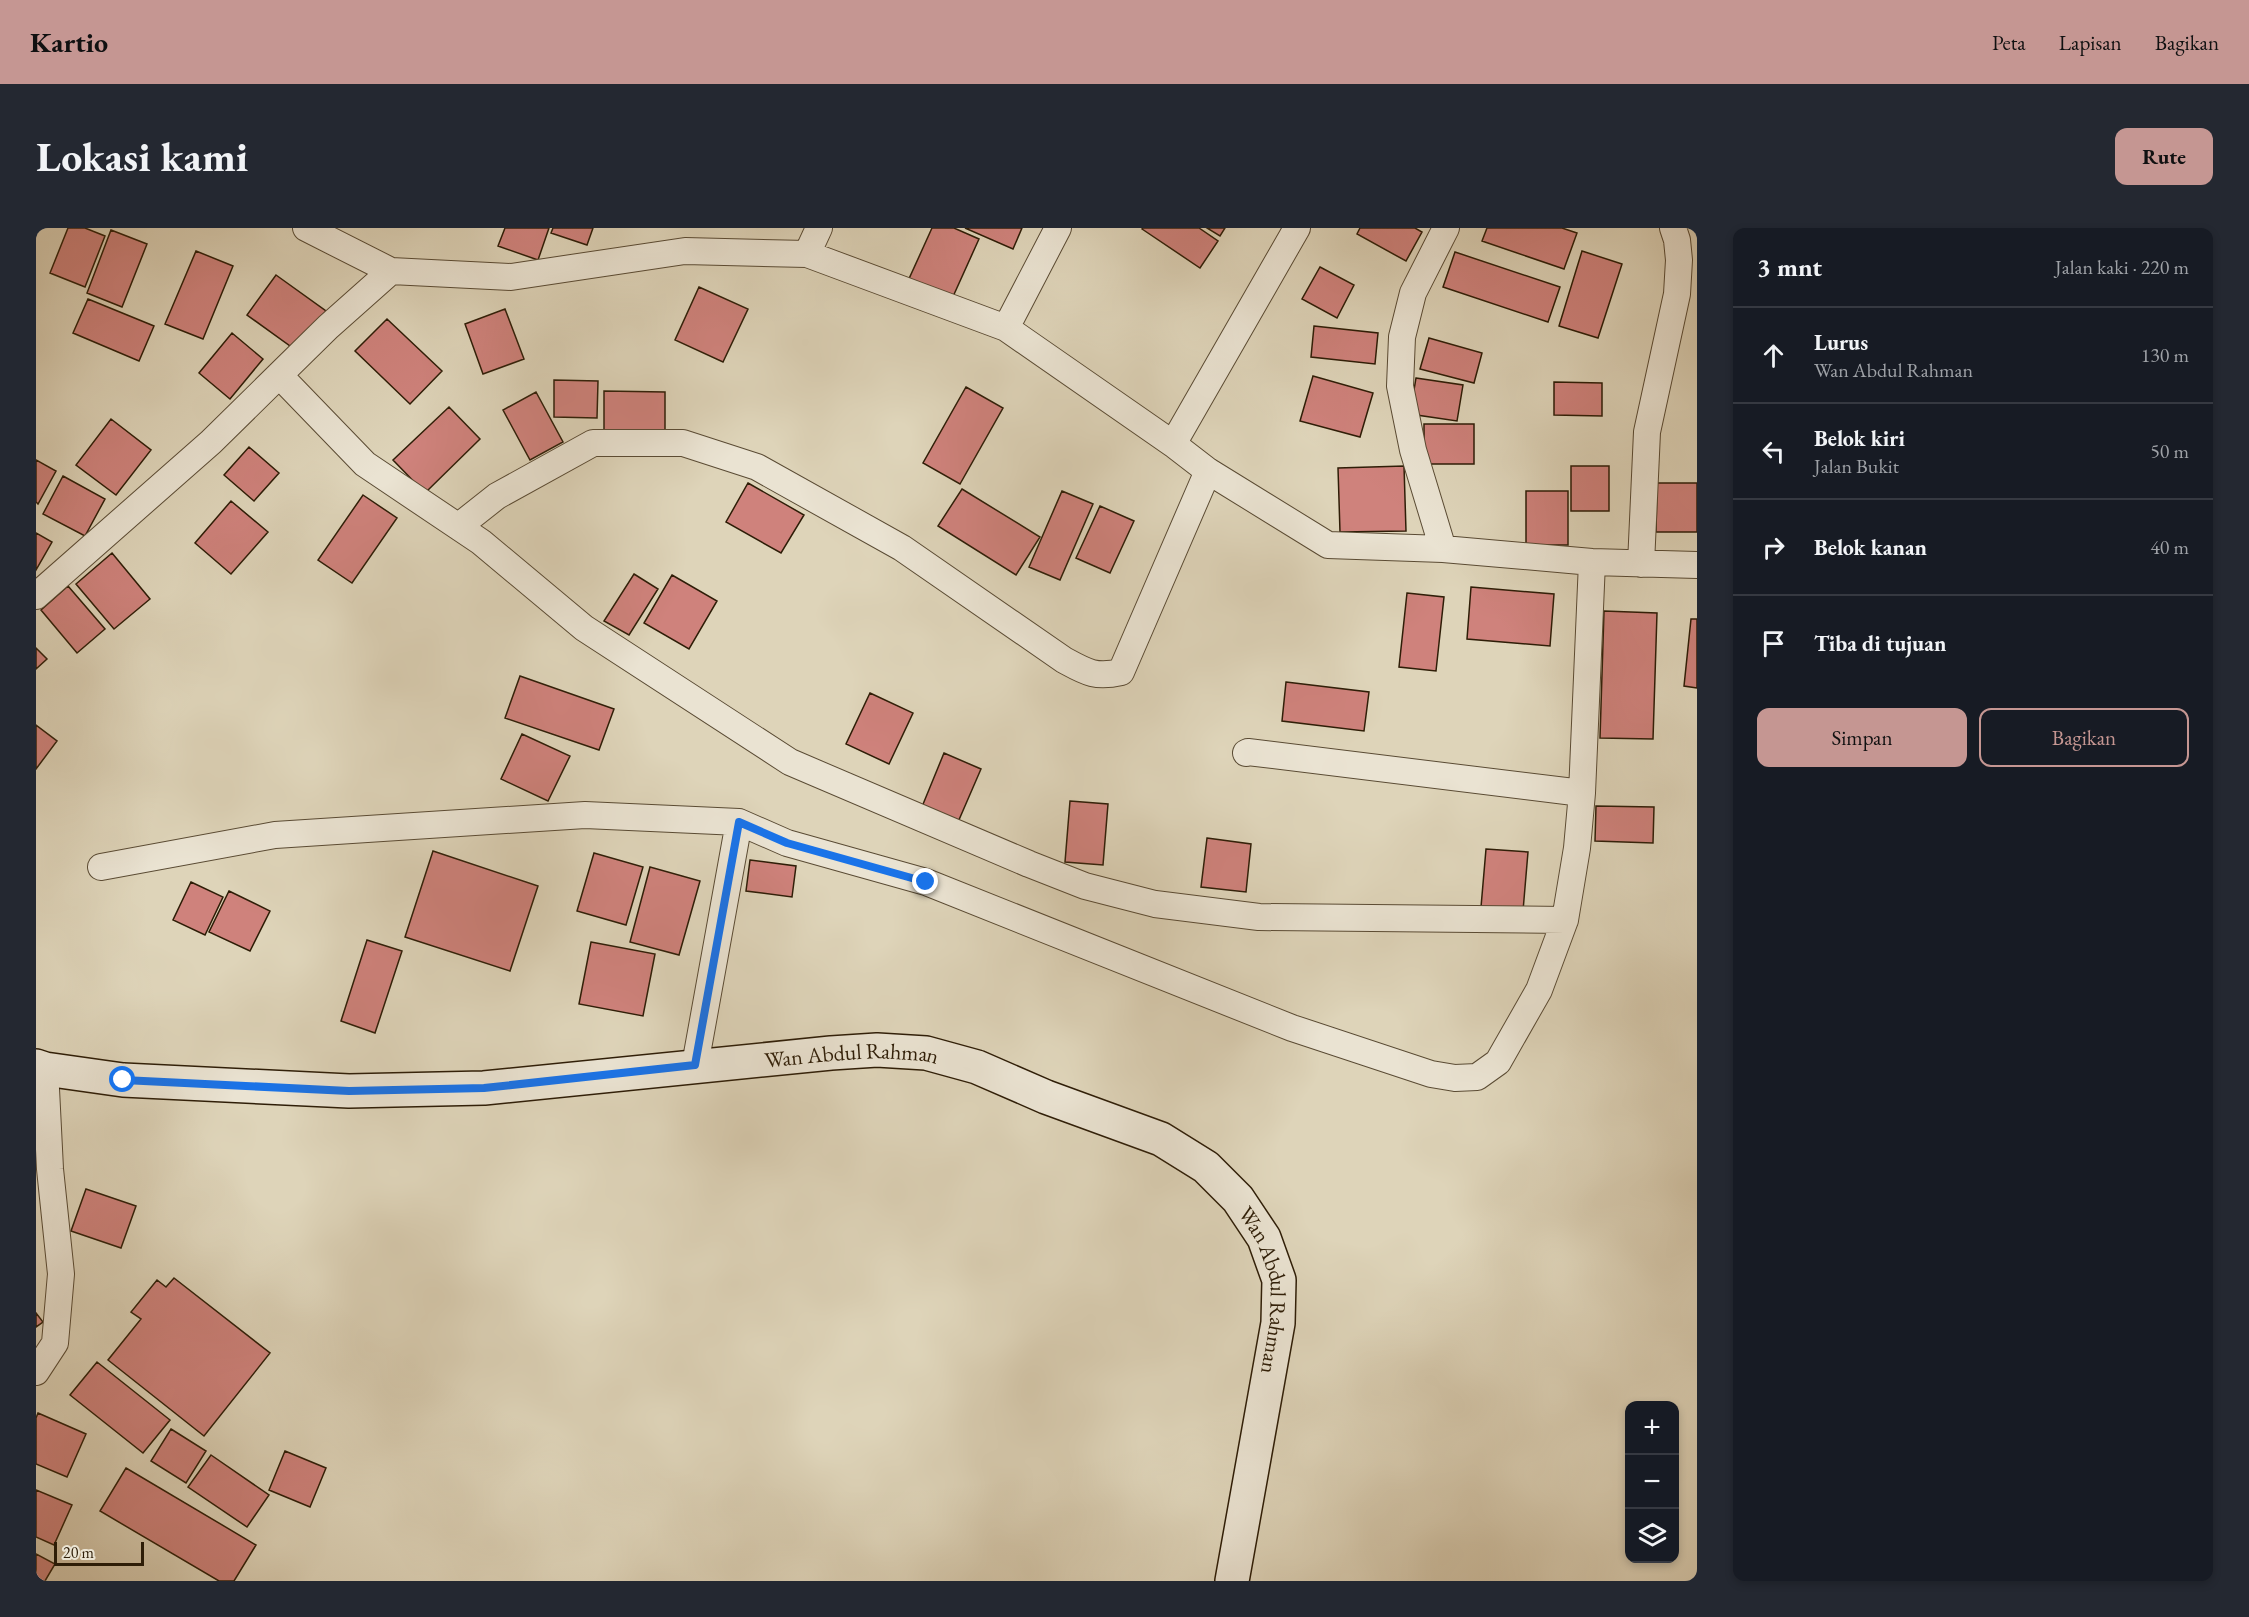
<!DOCTYPE html>
<html lang="id">
<head>
<meta charset="utf-8">
<style>
  :root { --surface:#171b24; --page:#242831; --text:#f1f3f6; --muted:#9ea1a6; --line:#363941; --accent:#c59692 }
  body { margin:0; font-family:"EB Garamond",serif; background:var(--page); color:var(--text) }
  .controls { position:absolute; right:18px; bottom:18px; display:grid; overflow:hidden; border-radius:12px; box-shadow:0 3px 9px #0003 }
  .controls button { width:54px; height:54px; display:grid; place-items:center; padding:0; border:0; border-bottom:2px solid var(--line); background:var(--surface); color:var(--text); font:30px sans-serif }
  .scale { position:absolute; left:18px; bottom:15px; width:90px; box-sizing:border-box; padding-left:6px; border:3px solid #2e1d07; border-top:0; font-size:16px; line-height:21px; white-space:nowrap; color:#2e1d07; -webkit-text-stroke:4px #eae3d2; paint-order:stroke }
  .stop { position:absolute; width:18px; height:18px; margin:-14px; border:4px solid #1a73e8; border-radius:50%; background:#fff }
  .stop.end { background:#1a73e8; border-color:#fff; box-shadow:0 2px 6px #0008 }
  .list { margin:0; padding:0; list-style:none }
  h2 { display:flex; justify-content:space-between; align-items:center; height:78px; margin:0; padding:0 24px; font-size:26px }
  h2 small { font-size:20px; font-weight:400; color:var(--muted) }
  .list li { display:grid; grid-template-columns:39px 1fr auto; gap:18px; align-items:center; box-sizing:border-box; height:96px; padding:0 24px; border-top:2px solid var(--line) }
  .list b { display:block; font-size:22px; white-space:nowrap }
  .list p { margin:0; font-size:20px; white-space:nowrap; color:var(--muted) }
  .list em { font-size:20px; font-style:normal; color:var(--muted) }
  .actions { display:flex; gap:12px; padding:18px 24px }
  .actions a { flex:1; padding:14px 0; border:2px solid var(--accent); border-radius:12px; text-align:center; font-size:21px; color:var(--accent) }
  .actions .main { background:var(--accent); color:#111 }
  .icon { flex:none; width:33px; height:33px; fill:none; stroke:currentColor; stroke-width:2; stroke-linecap:round; stroke-linejoin:round }
  .map { position:relative; flex:none; width:1661px; height:1353px; overflow:hidden; border-radius:12px }
  header { display:flex; align-items:center; gap:36px; box-sizing:border-box; height:84px; padding:0 30px; background:var(--accent); color:#111 }
  header strong { font-size:28px }
  nav { display:flex; gap:33px; margin-inline-start:auto; font-size:21px }
  .intro { display:flex; align-items:center; justify-content:space-between; box-sizing:border-box; height:144px; padding:0 36px }
  h1 { margin:0; font-size:42px }
  .button { padding:15px 27px; border-radius:12px; background:var(--accent); color:#111; font-size:21px; font-weight:700 }
  main { display:flex; gap:36px; padding:0 36px }
  aside { flex:1; background:var(--surface); border-radius:12px; box-shadow:0 3px 9px #0003 }
  .map>svg:first-child { display:block }
  .building { fill:#cf827c; stroke:#2e1d07; stroke-width:1.5 }
  .lines { fill:none; stroke-linecap:round; stroke-linejoin:round }
  .street-casing { stroke:#5a4b34; stroke-width:28 }
  .secondary-casing { stroke:#2e1d07; stroke-width:36 }
  .street { stroke:#eae3d2; stroke-width:26 }
  .secondary { stroke:#eae3d2; stroke-width:33 }
  .route { stroke:#1a73e8; stroke-width:8 }
  .labels { text-anchor:middle; stroke-width:4.5; stroke-linejoin:round; paint-order:stroke }
  .street-label { font-size:22px; fill:#2e1d07; stroke:#eae3d2 }
</style>
</head>
<body>
<header>
<strong>Kartio</strong>
<nav><a>Peta</a><a>Lapisan</a><a>Bagikan</a></nav>
</header>
<div class="intro"><h1>Lokasi kami</h1><a class="button">Rute</a></div>
<main>
<div class="map">
<svg width="1661" height="1353" viewBox="0 0 1661 1353">
  <rect width="100%" height="100%" fill="#ded4b9"/>
  <filter id="stains"><feTurbulence type="fractalNoise" baseFrequency=".00333" numOctaves="4"/><feColorMatrix values="0 0 0 0 .2 0 0 0 0 .09 0 0 0 0 .02 0 0 0 .5 -.17"/></filter>
  <radialGradient id="worn" r=".72"><stop offset=".6" stop-color="#630" stop-opacity="0"/><stop offset="1" stop-color="#630" stop-opacity=".3"/></radialGradient>
  <path class="building" d="M 32,0 L 49,0 L 69,8 L 49,59 L 14,45 Z
    M 469,0 L 513,0 L 502,32 L 462,18 Z
    M 517,0 L 557,0 L 551,17 L 515,5 Z
    M 896,0 L 918,0 L 943,11 L 915,73 L 872,53 Z
    M 929,0 L 986,0 L 977,21 Z
    M 1107,0 L 1163,0 L 1182,13 L 1164,40 L 1106,1 Z
    M 1171,0 L 1189,0 L 1184,8 Z
    M 1324,0 L 1379,0 L 1386,4 L 1370,33 L 1321,6 Z
    M 1451,0 L 1526,0 L 1541,5 L 1528,41 L 1446,13 Z
    M 75,2 L 111,16 L 86,79 L 51,65 Z
    M 160,23 L 197,38 L 167,111 L 129,96 Z
    M 1546,23 L 1586,36 L 1562,110 L 1523,98 Z
    M 1419,24 L 1524,59 L 1512,94 L 1407,59 Z
    M 1284,39 L 1318,57 L 1301,90 L 1266,71 Z
    M 240,47 L 290,83 L 261,123 L 211,87 Z
    M 663,59 L 712,81 L 687,134 L 639,112 Z
    M 52,71 L 118,98 L 103,133 L 37,105 Z
    M 469,81 L 488,131 L 447,146 L 429,96 Z
    M 351,91 L 406,143 L 374,176 L 319,123 Z
    M 1278,98 L 1342,105 L 1339,136 L 1275,129 Z
    M 196,105 L 227,131 L 194,171 L 163,145 Z
    M 1393,110 L 1446,125 L 1438,155 L 1384,141 Z
    M 1277,148 L 1337,165 L 1324,209 L 1264,193 Z
    M 1380,150 L 1427,157 L 1421,193 L 1374,186 Z
    M 518,152 L 562,153 L 561,190 L 518,189 Z
    M 1518,154 L 1566,155 L 1566,188 L 1518,187 Z
    M 930,159 L 967,180 L 924,256 L 887,235 Z
    M 568,163 L 629,164 L 629,206 L 568,205 Z
    M 500,164 L 527,214 L 494,232 L 467,182 Z
    M 413,179 L 444,211 L 389,265 L 357,232 Z
    M 75,191 L 115,222 L 80,267 L 40,237 Z
    M 1388,196 L 1438,196 L 1438,236 L 1388,236 Z
    M 213,219 L 243,245 L 218,273 L 188,247 Z
    M 0,232 L 20,243 L 2,276 L 0,274 Z
    M 1368,238 L 1370,303 L 1304,304 L 1302,240 Z
    M 1535,238 L 1573,238 L 1573,283 L 1535,283 Z
    M 27,248 L 69,271 L 49,308 L 7,286 Z
    M 712,255 L 768,287 L 745,325 L 690,294 Z
    M 1621,255 L 1661,255 L 1661,304 L 1620,304 Z
    M 926,261 L 1004,309 L 980,347 L 902,298 Z
    M 1026,263 L 1057,276 L 1024,352 L 993,339 Z
    M 1490,263 L 1532,263 L 1532,317 L 1490,317 Z
    M 327,267 L 361,290 L 316,355 L 282,332 Z
    M 195,273 L 232,304 L 195,346 L 159,315 Z
    M 1064,278 L 1098,293 L 1074,345 L 1040,330 Z
    M 0,305 L 16,314 L 0,342 Z
    M 76,325 L 114,371 L 78,401 L 40,356 Z
    M 598,346 L 622,361 L 593,407 L 568,393 Z
    M 636,347 L 681,373 L 653,421 L 608,395 Z
    M 32,358 L 69,401 L 41,425 L 5,382 Z
    M 1435,359 L 1518,366 L 1514,418 L 1431,411 Z
    M 1371,365 L 1408,369 L 1400,443 L 1363,439 Z
    M 1568,383 L 1621,385 L 1617,511 L 1564,510 Z
    M 1655,391 L 1661,391 L 1661,460 L 1648,458 Z
    M 0,420 L 11,431 L 0,441 Z
    M 484,448 L 578,481 L 563,522 L 469,490 Z
    M 1250,454 L 1333,464 L 1328,503 L 1246,493 Z
    M 834,465 L 877,485 L 853,536 L 810,516 Z
    M 0,497 L 21,513 L 0,541 Z
    M 486,506 L 534,528 L 512,573 L 465,551 Z
    M 908,525 L 945,541 L 919,601 L 883,586 Z
    M 1034,573 L 1072,576 L 1067,637 L 1029,634 Z
    M 1560,578 L 1618,579 L 1617,615 L 1559,613 Z
    M 1171,610 L 1215,616 L 1210,664 L 1165,659 Z
    M 1450,621 L 1492,624 L 1487,683 L 1445,679 Z
    M 397,623 L 502,658 L 474,743 L 369,709 Z
    M 558,625 L 607,639 L 590,697 L 541,683 Z
    M 714,632 L 760,638 L 756,669 L 710,663 Z
    M 614,639 L 664,653 L 643,727 L 594,714 Z
    M 155,654 L 187,669 L 169,707 L 137,692 Z
    M 193,663 L 234,683 L 214,723 L 173,704 Z
    M 331,712 L 366,723 L 339,805 L 305,793 Z
    M 555,714 L 619,726 L 607,788 L 543,776 Z
    M 50,961 L 100,978 L 85,1020 L 35,1003 Z
    M 138,1050 L 234,1125 L 168,1208 L 72,1132 L 105,1091 L 95,1084 L 121,1052 L 130,1059 Z
    M 0,1085 L 7,1094 L 0,1099 Z
    M 61,1134 L 134,1192 L 107,1225 L 34,1167 Z
    M 2,1185 L 50,1206 L 31,1249 L 0,1236 L 0,1190 Z
    M 135,1201 L 170,1223 L 150,1255 L 115,1233 Z
    M 249,1223 L 290,1240 L 274,1279 L 233,1262 Z
    M 175,1227 L 233,1267 L 211,1299 L 152,1259 Z
    M 90,1240 L 220,1317 L 198,1353 L 183,1353 L 64,1283 Z
    M 0,1262 L 36,1277 L 18,1317 L 0,1309 Z
    M 0,1326 L 19,1336 L 9,1353 L 0,1353 Z"/>
  <g class="lines">
    <defs>
      <path id="street" d="M 270,0 L 355,43 L 475,49 L 649,23 L 771,26 L 970,100 L 1137,216 L 1172,243 L 1292,317 L 1407,321 L 1556,334 L 1661,337
        M 771,26 L 783,0
        M 970,100 L 1022,0
        M 243,147 L 329,236 L 445,314 L 548,400 L 754,534 L 993,636 L 1049,658 L 1119,676 L 1223,689 L 1529,692
        M 1137,216 L 1261,0
        M 423,298 L 461,268 L 557,215 L 647,215 L 721,239 L 866,320 L 1028,432 C 1050,444 1059,450 1085,444 L 1172,243
        M 1407,321 L 1377,222 L 1364,158 L 1366,109 L 1377,65 L 1410,0
        M 1605,336 L 1611,204 L 1641,66 L 1643,32 L 1641,12 L 1637,0
        M 0,368 L 175,214 L 292,99 L 355,43
        M 1210,525 L 1212,524 L 1546,565
        M 65,639 L 239,607 L 549,587 L 703,594 L 751,615 L 890,654 L 1256,800 L 1395,846 L 1419,850 L 1441,849 L 1462,834 L 1503,762 L 1529,692 L 1541,620 L 1546,565 L 1556,334
        M 659,837 L 703,594
        M 0,1144 L 19,1115 L 25,1046 L 14,941 L 9,841"/>
      <g id="secondary">
        <path id="s1" d="M 0,838 L 9,841 L 87,852 L 313,863 L 448,860 L 795,825 L 841,822 L 890,825 L 941,839 L 1010,869 L 1125,911 L 1170,939 L 1202,971 L 1228,1010 L 1243,1052 L 1242,1095 L 1196,1353"/>
      </g>
    </defs>
    <use href="#street" class="street-casing"/>
    <use href="#secondary" class="secondary-casing"/>
    <use href="#street" class="street"/>
    <use href="#secondary" class="secondary"/>
  </g>
  <g class="lines">
    <path class="route" d="M 87,852 L 313,863 L 448,860 L 659,837 L 703,594 L 751,615 L 890,654"/>
  </g>
  <g class="labels">
    <g class="street-label">
      <text dy="8" stroke="none"><textPath href="#s1" startOffset="819">Wan Abdul Rahman</textPath></text>
      <text dy="8" stroke="none"><textPath href="#s1" startOffset="1341">Wan Abdul Rahman</textPath></text>
    </g>
  </g>
  <rect width="100%" height="100%" filter="url(#stains)"/>
  <rect width="100%" height="100%" fill="url(#worn)"/>
</svg>
<div class="controls">
<button>+</button>
<button>−</button>
<button><svg class="icon" aria-label="layers" viewBox="0 0 24 24"><path d="M12 4l9 5-9 5-9-5zM3 14l9 5 9-5"/></svg></button>
</div>
<div class="scale">20 m</div>
<div class="stop" style="left:87px;top:852px"></div>
<div class="stop end" style="left:890px;top:654px"></div>
</div>
<aside>
<h2>3 mnt<small>Jalan kaki · 220 m</small></h2>
<ul class="list">
<li><svg class="icon" aria-label="ahead" viewBox="0 0 24 24"><path d="M12 20V5M6 11l6-6 6 6"/></svg><div><b>Lurus</b><p>Wan Abdul Rahman</p></div><em>130 m</em></li>
<li><svg class="icon" aria-label="left" viewBox="0 0 24 24"><path d="M17 20v-9H6M10 6l-5 5 5 5"/></svg><div><b>Belok kiri</b><p>Jalan Bukit</p></div><em>50 m</em></li>
<li><svg class="icon" aria-label="right" viewBox="0 0 24 24"><path d="M7 20v-9h11M14 6l5 5-5 5"/></svg><div><b>Belok kanan</b></div><em>40 m</em></li>
<li><svg class="icon" aria-label="arrive" viewBox="0 0 24 24"><path d="M6 21V4h12l-3 4 3 4H6"/></svg><div><b>Tiba di tujuan</b></div></li>
</ul>
<div class="actions"><a class="main">Simpan</a><a>Bagikan</a></div>
</aside>
</main>
</body>
</html>
